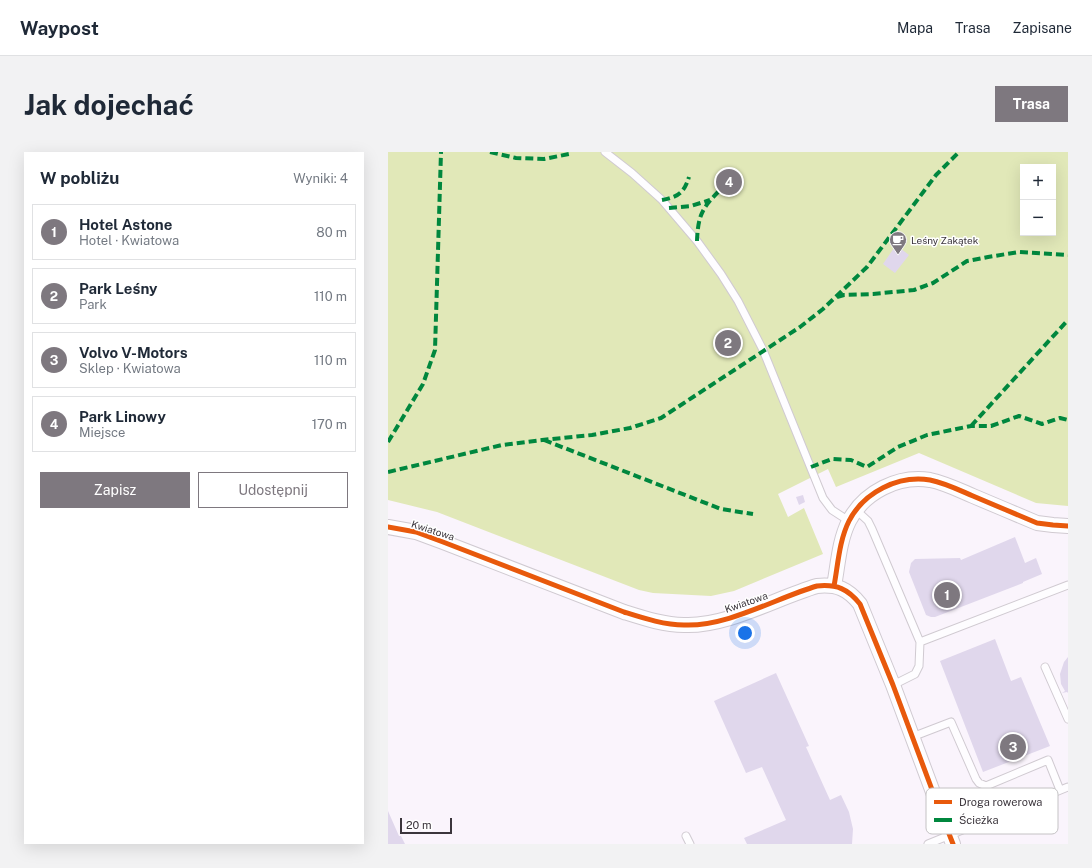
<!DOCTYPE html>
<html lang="pl">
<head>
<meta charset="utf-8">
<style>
  :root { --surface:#fff; --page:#f2f2f3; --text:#1f2937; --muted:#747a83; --line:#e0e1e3; --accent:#7e787f }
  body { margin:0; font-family:"Public Sans",sans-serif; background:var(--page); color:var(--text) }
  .controls { position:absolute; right:12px; top:12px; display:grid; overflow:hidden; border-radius:0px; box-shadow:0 4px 16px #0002 }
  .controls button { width:36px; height:36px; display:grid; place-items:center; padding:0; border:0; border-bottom:1px solid var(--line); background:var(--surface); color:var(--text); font:20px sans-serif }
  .scale { position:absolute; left:12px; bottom:10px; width:52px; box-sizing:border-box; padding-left:4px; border:2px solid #3b353c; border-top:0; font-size:11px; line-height:14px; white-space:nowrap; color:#3b353c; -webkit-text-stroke:3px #fff; paint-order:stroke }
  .you { position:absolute; left:357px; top:481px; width:14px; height:14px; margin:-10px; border:3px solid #fff; border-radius:50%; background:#1a73e8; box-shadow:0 0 0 6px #1a73e833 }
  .badge { display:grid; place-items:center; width:26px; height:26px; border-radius:50%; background:var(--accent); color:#fff; font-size:13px; font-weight:700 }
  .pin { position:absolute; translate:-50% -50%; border:2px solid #fff; box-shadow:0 1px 4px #0006 }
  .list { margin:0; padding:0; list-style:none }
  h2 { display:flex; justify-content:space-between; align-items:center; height:52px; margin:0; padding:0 16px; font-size:17px }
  h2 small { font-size:13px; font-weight:400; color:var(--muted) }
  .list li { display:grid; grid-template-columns:26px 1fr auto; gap:12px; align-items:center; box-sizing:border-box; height:56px; margin:0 8px 8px; padding:0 8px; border:1px solid var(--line); border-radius:0px }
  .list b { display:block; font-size:15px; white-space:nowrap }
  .list p { margin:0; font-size:13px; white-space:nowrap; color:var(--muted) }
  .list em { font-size:13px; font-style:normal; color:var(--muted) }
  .actions { display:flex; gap:8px; padding:12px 16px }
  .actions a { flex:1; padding:9px 0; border:1px solid var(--accent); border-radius:0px; text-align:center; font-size:14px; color:var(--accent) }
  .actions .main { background:var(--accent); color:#fff }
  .map { position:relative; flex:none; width:680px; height:692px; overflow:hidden; border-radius:0px }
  header { display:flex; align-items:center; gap:24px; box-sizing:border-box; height:56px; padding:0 20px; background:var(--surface); border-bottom:1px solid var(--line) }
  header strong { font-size:19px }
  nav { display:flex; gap:22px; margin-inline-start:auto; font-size:14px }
  .intro { display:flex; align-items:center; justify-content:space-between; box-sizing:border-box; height:96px; padding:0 24px }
  h1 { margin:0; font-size:28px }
  .button { padding:10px 18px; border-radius:0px; background:var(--accent); color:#fff; font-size:14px; font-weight:700 }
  main { display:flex; gap:24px; padding:0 24px }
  aside { flex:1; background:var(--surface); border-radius:0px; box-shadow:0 4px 16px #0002 }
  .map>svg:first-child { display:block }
  .green { fill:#e1e8b8; fill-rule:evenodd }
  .building { fill:#e0d7ec }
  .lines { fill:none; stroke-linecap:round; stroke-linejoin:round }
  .service-casing { stroke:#d0cad1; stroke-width:9 }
  .minor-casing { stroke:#d0cad1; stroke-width:16 }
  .service { stroke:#fefdff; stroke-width:7 }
  .minor { stroke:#fefdff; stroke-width:14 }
  .quiet { stroke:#00873e; stroke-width:4; stroke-dasharray:8 4; stroke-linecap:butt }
  .cycleway-casing { stroke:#fff; stroke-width:8 }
  .cycleway { stroke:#e8590c; stroke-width:5 }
  .labels { text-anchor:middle; stroke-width:3; stroke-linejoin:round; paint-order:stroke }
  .poi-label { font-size:10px; fill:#3b353c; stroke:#fff; text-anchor:start }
  .street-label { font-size:10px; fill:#3b353c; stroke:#fff }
  .key { fill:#fff; stroke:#c4c2c4; stroke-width:1 }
  .key-label { font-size:11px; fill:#3b353c }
</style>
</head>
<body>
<header>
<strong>Waypost</strong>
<nav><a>Mapa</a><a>Trasa</a><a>Zapisane</a></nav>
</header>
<div class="intro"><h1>Jak dojechać</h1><a class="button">Trasa</a></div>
<main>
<aside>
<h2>W pobliżu<small>Wyniki: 4</small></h2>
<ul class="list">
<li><span class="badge">1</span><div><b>Hotel Astone</b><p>Hotel · Kwiatowa</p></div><em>80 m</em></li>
<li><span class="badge">2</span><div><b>Park Leśny</b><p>Park</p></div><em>110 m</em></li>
<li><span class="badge">3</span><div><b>Volvo V-Motors</b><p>Sklep · Kwiatowa</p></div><em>110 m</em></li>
<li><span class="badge">4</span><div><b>Park Linowy</b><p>Miejsce</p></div><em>170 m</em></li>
</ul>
<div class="actions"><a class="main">Zapisz</a><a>Udostępnij</a></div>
</aside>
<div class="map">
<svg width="680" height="692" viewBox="0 0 680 692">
  <rect width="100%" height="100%" fill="#faf4fc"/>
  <path class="green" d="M 0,0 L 680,0 L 680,354 L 648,351 L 531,301 L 448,335 L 440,317 L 390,342 L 400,365 L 416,356 L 435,402 L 346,439 L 323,444 L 265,441 L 251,438 L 49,360 L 0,348 ZM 635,15 L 665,15 L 665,81 L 635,81 Z"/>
  <path class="building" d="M 508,93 L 521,103 L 507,121 L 495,112 Z
    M 415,343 L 417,350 L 411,353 L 408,345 Z
    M 627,385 L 637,411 L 648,406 L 654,422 L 635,430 L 635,431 L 547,465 L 543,465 L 538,463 L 521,420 L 523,411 L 527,407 L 572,406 L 573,408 Z
    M 607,487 L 623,529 L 633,525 L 662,594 L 595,620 L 552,509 Z
    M 680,505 L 680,541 L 679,540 L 674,541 L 677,539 L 673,532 L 672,522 L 676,510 Z
    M 388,521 L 421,594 L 418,595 L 442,648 L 453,643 L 461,660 L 465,677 L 464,692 L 359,692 L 356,686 L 398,668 L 374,615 L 358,621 L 326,549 Z
    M 0,659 L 11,684 L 13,684 L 17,692 L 0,692 Z"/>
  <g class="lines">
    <defs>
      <path id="service" d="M 217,0 L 244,21 L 274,48 L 309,89 L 333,122 L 350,149 L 375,198 L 435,346 L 444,358 L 461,369
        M 468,358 L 480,369 L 484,377 L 532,490 L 531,514 L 527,522 L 505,533
        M 532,490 L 680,433
        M 657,515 L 680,567
        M 524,585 L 563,570 L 588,627 L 591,631 L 598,634 L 660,608 L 672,638
        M 298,684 L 302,692
        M 540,692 L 680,635"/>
      <path id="minor" d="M 0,375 L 28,380 L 55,390 L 236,460 C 255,466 276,473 296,473 C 339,475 388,446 429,434 C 449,432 460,437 472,452 L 505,533 L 549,651 L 565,692
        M 446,434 C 450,413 451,389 461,369 C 476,340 510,323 542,328 C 557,331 571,338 585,344 C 606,353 628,362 649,371 L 665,373 L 680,374"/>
    </defs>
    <use href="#service" class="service-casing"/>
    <use href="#minor" class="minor-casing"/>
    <use href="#service" class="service"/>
    <use href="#minor" class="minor"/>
    <path class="quiet" d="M 102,0 L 128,6 L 156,7 L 181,2 L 184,0
      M 274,48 C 290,45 296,41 301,25
      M 281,56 L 303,54 L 322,48
      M 309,89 C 310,60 316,54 336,34
      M 449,145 L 456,143 L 485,142 L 526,138 L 545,131 L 579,109 L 600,105 L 631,100 L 680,103
      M 583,274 L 680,168
      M 156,288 L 333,357 L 365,362
      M 0,290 L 35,232 L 47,198 L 53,0
      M 423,315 L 444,307 L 463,308 L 479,315 L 510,295 L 539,283 L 583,274 L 603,274 L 631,264 L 654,272 L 672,266 L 680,268
      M 0,320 L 114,293 L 154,288 L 204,283 L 242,276 L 273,266 L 412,175 L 435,157 L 479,115 L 548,23 L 571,0"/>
    <defs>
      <path id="cycleway" d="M 0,375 L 28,380 L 55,390 L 236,460 C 255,466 276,473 296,473 C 339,475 388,446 429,434 C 449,432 460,437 472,452 L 505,533 L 549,651 L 565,692
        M 446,434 C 450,413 451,389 461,369 C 476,340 510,323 542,328 C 557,331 571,338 585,344 C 606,353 628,362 649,371 L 665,373 L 680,374"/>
    </defs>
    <use href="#cycleway" class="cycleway-casing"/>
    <use href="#cycleway" class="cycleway"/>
  </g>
  <defs>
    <symbol id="cafe-pin" viewBox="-11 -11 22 30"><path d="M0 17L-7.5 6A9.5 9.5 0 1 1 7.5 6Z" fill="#7e787f" stroke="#fff"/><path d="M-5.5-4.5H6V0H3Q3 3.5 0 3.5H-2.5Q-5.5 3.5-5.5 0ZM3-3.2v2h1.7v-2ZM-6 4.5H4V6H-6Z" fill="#fff"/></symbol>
  </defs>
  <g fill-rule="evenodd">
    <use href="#cafe-pin" x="500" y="78" width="20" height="27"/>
  </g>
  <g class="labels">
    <g class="poi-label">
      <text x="523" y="92">Leśny Zakątek</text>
    </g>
    <g class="street-label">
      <text transform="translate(45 378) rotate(18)" y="4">Kwiatowa</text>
      <text transform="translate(358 450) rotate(-19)" y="4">Kwiatowa</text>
    </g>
  </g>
  <rect x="538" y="636" width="132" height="46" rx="6" class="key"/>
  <rect x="546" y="648" width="18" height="4" fill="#e8590c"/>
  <rect x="546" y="666" width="18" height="4" fill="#00873e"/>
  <g class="key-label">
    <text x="571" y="654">Droga rowerowa</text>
    <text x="571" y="672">Ścieżka</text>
  </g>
</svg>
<div class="controls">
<button>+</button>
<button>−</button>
</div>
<div class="scale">20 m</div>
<div class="you"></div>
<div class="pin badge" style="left:559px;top:443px">1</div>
<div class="pin badge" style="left:340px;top:191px">2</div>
<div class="pin badge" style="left:625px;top:595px">3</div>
<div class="pin badge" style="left:341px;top:30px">4</div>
</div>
</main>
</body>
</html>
